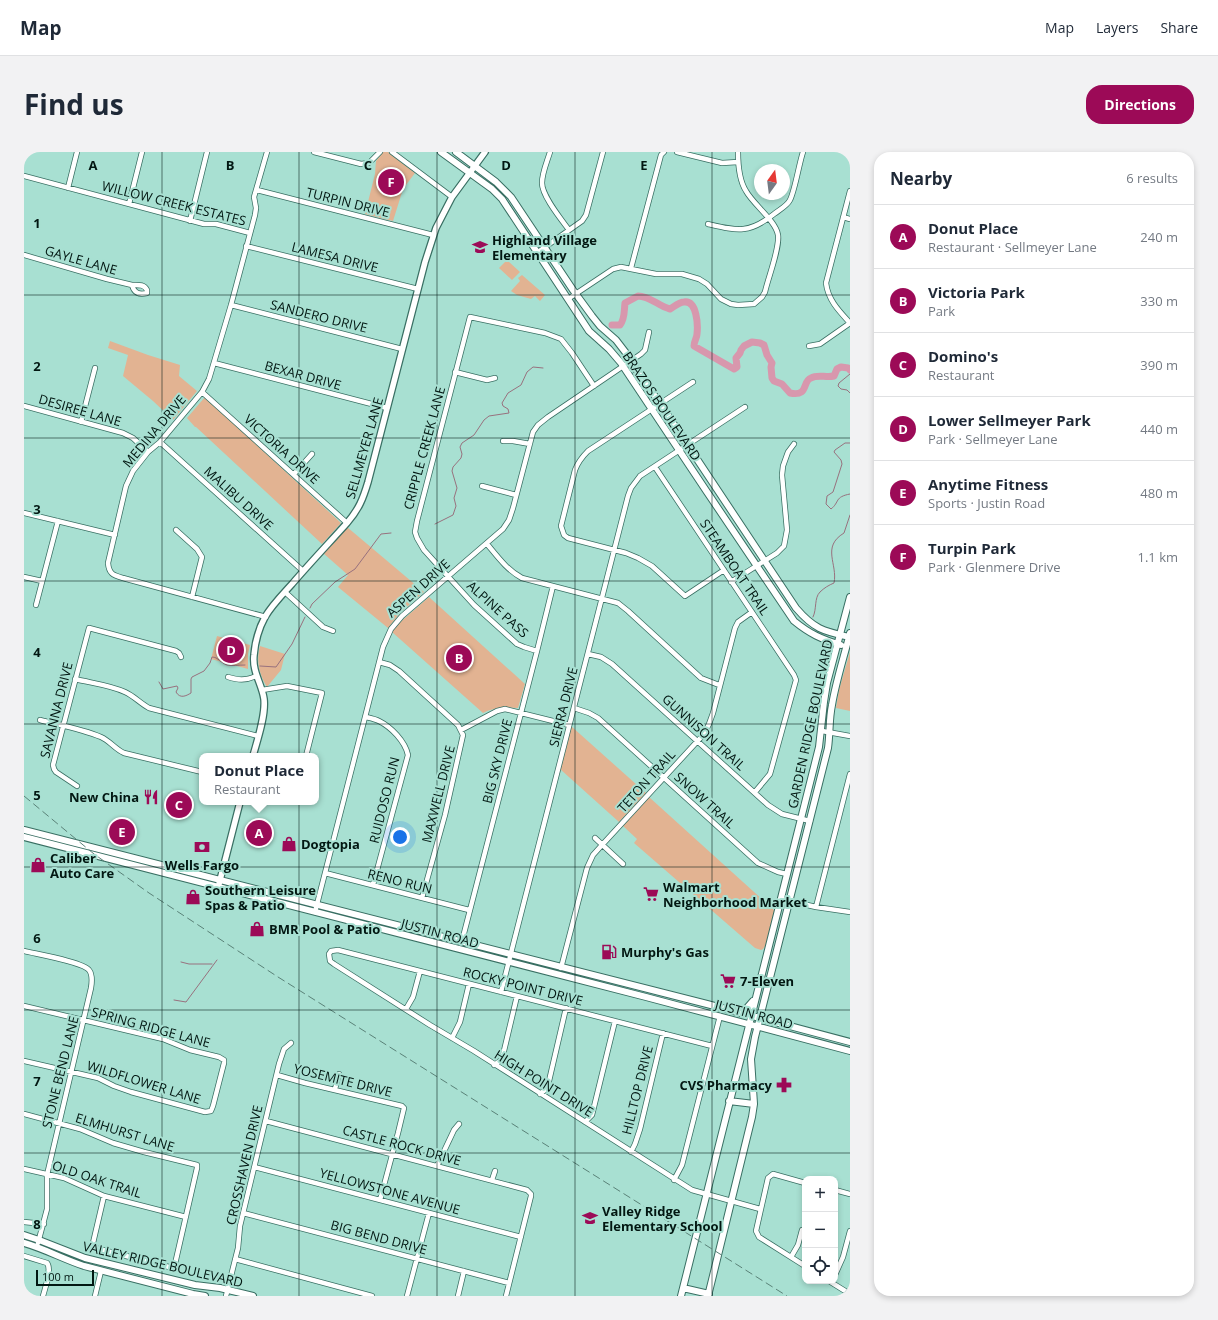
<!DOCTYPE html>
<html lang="en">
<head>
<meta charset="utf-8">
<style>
  :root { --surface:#fff; --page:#f2f2f3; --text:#1f2937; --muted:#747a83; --line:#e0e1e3; --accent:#9c0a57 }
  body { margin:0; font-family:"Open Sans",sans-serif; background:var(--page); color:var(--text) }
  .controls { position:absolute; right:12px; bottom:12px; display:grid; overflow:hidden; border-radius:8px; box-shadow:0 2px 6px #0003 }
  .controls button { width:36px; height:36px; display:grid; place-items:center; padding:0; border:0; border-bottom:1px solid var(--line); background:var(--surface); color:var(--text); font:20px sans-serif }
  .compass { position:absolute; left:730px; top:12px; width:36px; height:36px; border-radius:50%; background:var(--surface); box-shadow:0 2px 6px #0003; rotate:14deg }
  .scale { position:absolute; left:12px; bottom:10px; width:58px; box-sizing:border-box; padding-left:4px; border:2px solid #021712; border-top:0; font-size:11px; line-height:14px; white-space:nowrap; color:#021712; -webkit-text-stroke:3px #a8e0d2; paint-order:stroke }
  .you { position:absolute; left:376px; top:685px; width:14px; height:14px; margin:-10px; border:3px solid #fff; border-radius:50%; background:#1a73e8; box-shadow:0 0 0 6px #1a73e833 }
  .badge { display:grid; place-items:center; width:26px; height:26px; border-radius:50%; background:var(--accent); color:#fff; font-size:13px; font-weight:700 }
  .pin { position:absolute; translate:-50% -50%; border:2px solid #fff; box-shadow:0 1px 4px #0006 }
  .popup { position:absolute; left:175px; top:601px; width:120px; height:52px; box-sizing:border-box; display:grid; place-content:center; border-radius:8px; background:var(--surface); filter:drop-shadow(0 1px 3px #0005); font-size:13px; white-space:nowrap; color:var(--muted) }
  .popup b { font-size:15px; color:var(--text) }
  .popup::after { content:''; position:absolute; left:50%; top:100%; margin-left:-8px; border:8px solid transparent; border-top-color:var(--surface) }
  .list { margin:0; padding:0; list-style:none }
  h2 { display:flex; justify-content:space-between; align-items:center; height:52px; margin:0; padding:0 16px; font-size:17px }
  h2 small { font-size:13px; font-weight:400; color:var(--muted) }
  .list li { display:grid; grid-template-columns:26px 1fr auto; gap:12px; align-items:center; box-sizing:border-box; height:64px; padding:0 16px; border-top:1px solid var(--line) }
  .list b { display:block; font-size:15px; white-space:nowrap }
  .list p { margin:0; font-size:13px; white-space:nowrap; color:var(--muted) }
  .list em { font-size:13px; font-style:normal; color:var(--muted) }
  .icon { flex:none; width:22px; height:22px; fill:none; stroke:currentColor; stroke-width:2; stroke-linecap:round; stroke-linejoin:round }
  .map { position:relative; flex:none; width:826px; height:1144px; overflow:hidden; border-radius:16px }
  header { display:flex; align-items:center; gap:24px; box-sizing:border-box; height:56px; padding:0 20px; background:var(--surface); border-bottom:1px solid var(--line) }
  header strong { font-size:19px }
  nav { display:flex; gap:22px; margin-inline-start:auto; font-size:14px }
  .intro { display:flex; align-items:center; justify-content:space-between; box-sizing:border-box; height:96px; padding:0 24px }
  h1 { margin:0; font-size:28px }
  .button { padding:10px 18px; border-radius:16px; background:var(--accent); color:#fff; font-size:14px; font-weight:700 }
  main { display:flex; gap:24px; padding:0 24px }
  aside { flex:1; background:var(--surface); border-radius:16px; box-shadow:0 2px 6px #0003 }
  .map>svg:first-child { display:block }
  .green { fill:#e2b392 }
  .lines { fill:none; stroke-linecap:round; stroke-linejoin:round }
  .stream { stroke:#98717e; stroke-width:1 }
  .river { stroke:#d897ad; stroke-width:7 }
  .minor-casing { stroke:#396f63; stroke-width:6 }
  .tertiary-casing { stroke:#396f63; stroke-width:8 }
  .secondary-casing { stroke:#396f63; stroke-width:8 }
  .minor { stroke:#fff; stroke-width:4.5 }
  .tertiary { stroke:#fff; stroke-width:5.5 }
  .secondary { stroke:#fff; stroke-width:6 }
  .rail { stroke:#5a8278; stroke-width:1; stroke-dasharray:8 4; stroke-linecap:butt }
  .grid { fill:none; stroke:#021712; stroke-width:1; stroke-opacity:0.55 }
  .labels { text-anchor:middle; stroke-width:4; stroke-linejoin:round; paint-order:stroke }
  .street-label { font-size:13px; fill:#021712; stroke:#a8e0d2 }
  .poi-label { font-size:13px; font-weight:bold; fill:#021712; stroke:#a8e0d2; text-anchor:start }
  .grid-label { font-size:13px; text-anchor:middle; font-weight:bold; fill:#021712; stroke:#a8e0d2; stroke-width:4; stroke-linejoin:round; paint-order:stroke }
</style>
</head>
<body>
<header>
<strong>Map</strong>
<nav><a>Map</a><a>Layers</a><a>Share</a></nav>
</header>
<div class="intro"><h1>Find us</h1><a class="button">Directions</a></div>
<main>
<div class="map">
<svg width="826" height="1144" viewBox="0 0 826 1144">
  <rect width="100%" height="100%" fill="#a8e0d2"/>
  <path class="green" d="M 359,0 L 364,0 L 391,21 L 379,37 L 369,69 L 341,62 L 351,22 L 352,9 Z
    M 483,108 L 496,120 L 488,128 L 475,116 Z
    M 498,123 L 521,143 L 516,149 L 511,144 L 507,147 L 493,143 L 487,139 L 496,129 L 494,126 Z
    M 86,189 L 124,203 L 156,213 L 155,224 L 173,239 L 149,268 L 129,249 L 99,224 L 104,203 L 84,196 Z
    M 181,245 L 317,371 L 298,392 L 172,275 L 171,275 L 163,266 Z
    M 323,375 L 400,440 L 377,460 L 364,476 L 314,435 L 324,423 L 299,401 Z
    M 405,445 L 501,532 L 494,556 C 481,555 471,555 459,561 L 368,480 L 374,472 Z
    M 193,484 L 226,493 L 224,502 L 224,517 L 187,507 Z
    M 236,494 L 261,502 L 257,518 L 243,535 C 235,522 232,509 236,494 Z
    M 826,500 L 826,559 L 812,556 L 815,538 Z
    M 547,574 L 622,641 L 595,670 L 536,617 Z
    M 625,645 L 751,759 L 742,793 L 739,797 L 737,798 L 731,796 L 610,691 L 613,687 L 599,674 Z"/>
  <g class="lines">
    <path class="stream" d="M 826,222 L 815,231 L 814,234 L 817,237 L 823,238 L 826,241
      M 826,291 L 821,291 L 811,298 L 810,300 L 817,308 L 818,312 L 809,340 L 803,344 L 802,352 L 807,357 C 816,350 810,345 826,342
      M 411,372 L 429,363 L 432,354 L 430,346 L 433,336 L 428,319 L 429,315 L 437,306 L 438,302 L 436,295 L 438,291 L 450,283 L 460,268 L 465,264 L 485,261 L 484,257 L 479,254 L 478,251 L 484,241 L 497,233 L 503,220 L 509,215 L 519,216
      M 286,456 L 288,452 L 311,430 L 331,417 L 357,382 L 367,381
      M 789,465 C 793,457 790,446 796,440 C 800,436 805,433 810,431 C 814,412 797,395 820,381 L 826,363
      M 236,514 L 252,515 L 268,492 L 281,465
      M 135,530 L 139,537 L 153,534 L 154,536 L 152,540 C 156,547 162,544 167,541 L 167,527 L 168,525 L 180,519 L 186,511 L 188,505 C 194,505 197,511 203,513 C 208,514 215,513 221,513
      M 157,810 L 165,812 L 188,812
      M 150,848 L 162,850 L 193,808"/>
    <path class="river" d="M 588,173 L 596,173 C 601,167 600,159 601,151 L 614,144 C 626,144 634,154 646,157 C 650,155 655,150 660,150 C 673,148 674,173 673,182 C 673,186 670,189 670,194 L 710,217 L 713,215 L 712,206 L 716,201 L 717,198 L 720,194 L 728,190 L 736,191 L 740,193 L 743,203 L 748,211 L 747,215 L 748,226 L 750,229 L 758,232 L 766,241 C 785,245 778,229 787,226 C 794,222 802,226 810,224 L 813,217 L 817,215 L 824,216 L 826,218"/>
    <defs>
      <path id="minor" d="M 290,0 L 337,12 L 345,11 L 356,0
        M 368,0 L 428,45
        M 526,0 C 523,10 518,21 518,31 C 518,44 537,67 545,78
        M 653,0 L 698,11 L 714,10
        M 0,24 L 180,72 L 192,72 L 226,81
        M 44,36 L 53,0
        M 233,38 L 409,83
        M 105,52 L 118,0
        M 819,65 L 826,67
        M 166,69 L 183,0
        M 684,72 C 714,79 725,82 750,62 C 755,58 763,54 766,48 C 771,38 775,12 779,0
        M 222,94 L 394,137
        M 514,100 L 558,69 L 562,63 L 579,0
        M 0,103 L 83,127 L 108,133
        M 607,116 L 637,3 L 640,0
        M 108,133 C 114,133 120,132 123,138 L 123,141 C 115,143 110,141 108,133 Z
        M 544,147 L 589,117 L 597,115 L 632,122 L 658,122 L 675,127 L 683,132 L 697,147 L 707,152 L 714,153 L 730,152 L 738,145 L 741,140 C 744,126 756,96 754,83 C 752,69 729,52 722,39 C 715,28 714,12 714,0
        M 207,153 L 378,197
        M 785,194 L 796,192 L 826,171 C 815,159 804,148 802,131 L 826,39
        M 190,211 L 363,256
        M 431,220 L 463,228 L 471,226
        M 669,230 L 564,299 C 558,305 554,310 551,318 L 537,374 L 540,383 L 544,386 L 602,401 L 614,406 L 628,414 L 661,444 L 700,418
        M 178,240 L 323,371
        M 0,254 L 99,281 L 109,286 L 124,300
        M 57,270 L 71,216
        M 479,289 L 489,289 L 506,292
        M 136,290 L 279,419
        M 631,315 L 770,523 L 772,528 L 746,622 L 731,640
        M 270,322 L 288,302
        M 458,334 L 492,343
        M 0,361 L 91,383
        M 152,378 L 173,397 L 178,405 L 168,445
        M 463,392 C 473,404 483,418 498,426 L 594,451 L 604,459 L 677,526 L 695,533
        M 0,425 L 18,429
        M 707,430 L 753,401 L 760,394 L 763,378 L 758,323 L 759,314 L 764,300 L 770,292
        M 261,440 L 299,475 L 309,479
        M 12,453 L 34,369
        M 242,465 L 99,426 C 89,423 85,422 84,411 L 102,334 L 109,319 L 124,300 L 136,290 L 178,240 L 185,227 L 207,153 L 231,63 L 232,56 L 230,45 L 243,0
        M 513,499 L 500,495 L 493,492 L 450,453 L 400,398 L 393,386 L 391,380 L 393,369 L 446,165 L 521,181 L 537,187 L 548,201 L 570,234
        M 564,502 L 577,505 L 588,512 L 744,653 L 758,662 L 786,669
        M 355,510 L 366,513 L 375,519 L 434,573 L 439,583 L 421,663 L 398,746
        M 204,525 C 214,528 221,529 232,524
        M 51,527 C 67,531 86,533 101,540 C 110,544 116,551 125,556 L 234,584
        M 238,538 L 263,534 L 298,541 L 282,604
        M 550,556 L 565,561 L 574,566 L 734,711 L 754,720 L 763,722
        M 342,565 C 346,566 351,567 355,569 C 367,575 381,589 384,603 L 349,733
        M 16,568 C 36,573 58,577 77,585 C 86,589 91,597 100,601 L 178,620
        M 437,578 L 473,559 L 481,557 L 545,573
        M 798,579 L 826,584
        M 53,634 L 32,620 L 30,617 L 29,613 L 65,476 L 152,499 L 155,501 L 157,505
        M 571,686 L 599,712
        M 301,721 L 445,758
        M 757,747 L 792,755 L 826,760
        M 792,755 L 826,622
        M 291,760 L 359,495 L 367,477 L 378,464 L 479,377 L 485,368 L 489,356 L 509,280 L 514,273 L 524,265 L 617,202 L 621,198 L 625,180
        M 438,789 L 513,499 L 529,434
        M 0,799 C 12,802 59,810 65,818 C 69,823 68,830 67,836 L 23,1023 L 23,1057 L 14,1091
        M 537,816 L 563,716 L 569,703 L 578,693 L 680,582 L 685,572 L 689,561 L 711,476 L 714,470 L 728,460
        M 477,840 L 604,344 L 607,336 L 616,324 L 721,255
        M 0,854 L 139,887 L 166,898 L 195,905 L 200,908 L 200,911 L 189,954 L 187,959 L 181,960 L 107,940 L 90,934 L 74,926 L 0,909
        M 382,857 L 389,845 L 396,819
        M 428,886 L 436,870 L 445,832
        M 688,894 L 314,798 L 307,799 L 305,802 L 306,809 L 310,812 L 406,873 L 450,899 L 668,1038 L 736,1057
        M 470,913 L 477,908 L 479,903 L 493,844
        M 253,923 L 281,931 L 378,954 L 380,956 L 374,981 L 356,1048
        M 311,937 L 315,922
        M 516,942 L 521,938 L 525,929 L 542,856
        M 0,962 L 56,977 L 89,991 L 120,1000 L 173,1013 L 173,1016 L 151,1112 L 149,1115 L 145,1115 L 71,1096 L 69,1094 L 69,1091 L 80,1044
        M 242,969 L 503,1038 L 507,1042 L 507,1044 L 482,1144
        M 561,970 L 568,963 L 591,869
        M 607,1000 L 611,992 L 616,977 L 639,881
        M 413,1014 L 430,978 L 435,972
        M 230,1015 L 497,1085
        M 0,1017 L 40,1026 L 80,1044 L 162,1065
        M 468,1028 L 471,1019
        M 650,1028 L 658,1013 L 696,864
        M 781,1031 L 749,1022 L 744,1026 L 732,1079 L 735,1085 L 781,1114
        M 811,1038 L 826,1042
        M 219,1061 L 485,1131
        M 0,1070 L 20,1072
        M 0,1104 L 23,1111 C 28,1117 21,1136 19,1144
        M 767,1105 L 774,1093 L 778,1078
        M 211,1107 L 348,1144
        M 811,1123 L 819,1105 L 826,1079
        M 805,1129 L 826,1142
        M 71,1144 L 77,1119
        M 202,1144 L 214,1096 L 216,1074 L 255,912 L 260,897 L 267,891
        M 383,1144 L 405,1061
        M 434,1144 L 440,1119"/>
      <path id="tertiary" d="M 229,604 C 233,589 242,563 240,547 C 238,532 228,520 230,503 C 231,491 235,476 241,465 C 248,453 259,442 268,432 C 286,411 305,391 323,371 C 335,357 339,347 344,330 L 401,110 L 412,76 L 428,45 L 461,0
        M 195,732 L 216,650"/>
      <path id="secondary" d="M 417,0 L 468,37 L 478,47 L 565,179 L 585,197 L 597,211 L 683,340 L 770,469 C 786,482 797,487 817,493
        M 432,0 L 472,30 L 487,45 L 549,138 L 568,164 L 576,174 L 592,188 L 602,201 L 609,213 L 635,250 L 772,456 C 790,477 799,479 825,485
        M 0,678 L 683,852 L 826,890
        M 0,685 L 622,845 L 826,899
        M 713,860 L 722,857 L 729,849
        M 705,949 L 730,952
        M 0,1083 L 15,1088 L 61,1106 L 171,1133 L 196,1136 L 229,1144
        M 0,1091 C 21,1097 39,1107 60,1114 L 169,1142 L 181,1144
        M 659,1136 L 685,1142
        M 657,1144 L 795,595 L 800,550 L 803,531 L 826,445
        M 684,1144 L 728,965 L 730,952 L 727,907 L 731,885 L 804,596 C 806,582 805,567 808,553 C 812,529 820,505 826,481"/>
    </defs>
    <use href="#minor" class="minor-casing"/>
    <use href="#tertiary" class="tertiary-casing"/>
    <use href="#secondary" class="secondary-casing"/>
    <use href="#minor" class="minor"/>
    <use href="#tertiary" class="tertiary"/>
    <use href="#secondary" class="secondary"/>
    <path class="rail" d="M 0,644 L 70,702 L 125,741 L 254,825 L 763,1144"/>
  </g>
  <path class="grid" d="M 138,0 L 138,1144M 275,0 L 275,1144M 413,0 L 413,1144M 551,0 L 551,1144M 688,0 L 688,1144M 0,143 L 826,143M 0,286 L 826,286M 0,429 L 826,429M 0,572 L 826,572M 0,715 L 826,715M 0,858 L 826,858M 0,1001 L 826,1001"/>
  <defs>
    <symbol id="school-bare" viewBox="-9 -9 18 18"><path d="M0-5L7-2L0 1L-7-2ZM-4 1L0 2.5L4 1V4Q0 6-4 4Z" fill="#9c0a57" stroke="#a8e0d2" stroke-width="2.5" paint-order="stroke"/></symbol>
    <symbol id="restaurant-bare" viewBox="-9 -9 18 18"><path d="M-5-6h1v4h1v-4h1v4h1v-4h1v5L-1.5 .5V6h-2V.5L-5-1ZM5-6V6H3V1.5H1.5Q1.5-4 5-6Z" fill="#9c0a57" stroke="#a8e0d2" stroke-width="2.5" paint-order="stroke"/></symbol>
    <symbol id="shop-bare" viewBox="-9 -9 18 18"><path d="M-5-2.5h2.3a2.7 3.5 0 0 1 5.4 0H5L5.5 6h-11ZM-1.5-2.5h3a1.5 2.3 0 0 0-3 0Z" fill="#9c0a57" stroke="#a8e0d2" stroke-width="2.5" paint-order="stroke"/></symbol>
    <symbol id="bank-bare" viewBox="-9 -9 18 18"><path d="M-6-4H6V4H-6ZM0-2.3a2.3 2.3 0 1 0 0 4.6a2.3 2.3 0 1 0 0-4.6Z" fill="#9c0a57" stroke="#a8e0d2" stroke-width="2.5" paint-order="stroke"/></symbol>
    <symbol id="supermarket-bare" viewBox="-9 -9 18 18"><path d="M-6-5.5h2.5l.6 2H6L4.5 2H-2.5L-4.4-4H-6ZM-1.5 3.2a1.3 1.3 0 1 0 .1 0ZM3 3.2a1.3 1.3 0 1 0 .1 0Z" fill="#9c0a57" stroke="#a8e0d2" stroke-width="2.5" paint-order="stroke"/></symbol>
    <symbol id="fuel-bare" viewBox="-9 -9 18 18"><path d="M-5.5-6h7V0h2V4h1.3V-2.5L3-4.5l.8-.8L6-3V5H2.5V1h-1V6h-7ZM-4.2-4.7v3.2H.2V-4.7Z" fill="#9c0a57" stroke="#a8e0d2" stroke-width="2.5" paint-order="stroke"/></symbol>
    <symbol id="pharmacy-bare" viewBox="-9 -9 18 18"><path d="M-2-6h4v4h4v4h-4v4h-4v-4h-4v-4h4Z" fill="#9c0a57" stroke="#a8e0d2" stroke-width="2.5" paint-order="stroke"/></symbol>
  </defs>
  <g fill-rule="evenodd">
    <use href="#school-bare" x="445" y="84" width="22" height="22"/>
    <use href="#restaurant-bare" x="116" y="634" width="22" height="22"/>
    <use href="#shop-bare" x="254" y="681" width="22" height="22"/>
    <use href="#bank-bare" x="167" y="684" width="22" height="22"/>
    <use href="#shop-bare" x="3" y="702" width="22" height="22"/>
    <use href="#supermarket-bare" x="616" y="731" width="22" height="22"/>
    <use href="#shop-bare" x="158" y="734" width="22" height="22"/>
    <use href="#shop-bare" x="222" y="766" width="22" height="22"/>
    <use href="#fuel-bare" x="574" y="789" width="22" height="22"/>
    <use href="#supermarket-bare" x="693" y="818" width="22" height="22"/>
    <use href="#pharmacy-bare" x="749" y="922" width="22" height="22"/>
    <use href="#school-bare" x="555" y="1055" width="22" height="22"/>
  </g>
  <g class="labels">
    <g class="street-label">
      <text transform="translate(324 50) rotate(14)" y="5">TURPIN DRIVE</text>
      <text transform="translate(150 51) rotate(14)" y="5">WILLOW CREEK ESTATES</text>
      <text transform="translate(311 105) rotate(14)" y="5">LAMESA DRIVE</text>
      <text transform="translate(57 108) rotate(16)" y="5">GAYLE LANE</text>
      <text transform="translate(295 164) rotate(14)" y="5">SANDERO DRIVE</text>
      <text transform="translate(279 223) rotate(15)" y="5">BEXAR DRIVE</text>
      <text transform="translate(638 254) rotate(56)" y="5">BRAZOS BOULEVARD</text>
      <text transform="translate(56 258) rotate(16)" y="5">DESIREE LANE</text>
      <text transform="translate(130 279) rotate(-50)" y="5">MEDINA DRIVE</text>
      <text transform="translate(340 296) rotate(-74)" y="5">SELLMEYER LANE</text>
      <text transform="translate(400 296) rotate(-75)" y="5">CRIPPLE CREEK LANE</text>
      <text transform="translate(258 297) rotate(42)" y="5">VICTORIA DRIVE</text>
      <text transform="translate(215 346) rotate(42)" y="5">MALIBU DRIVE</text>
      <text transform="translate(711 415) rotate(56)" y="5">STEAMBOAT TRAIL</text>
      <text transform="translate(394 436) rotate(-42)" y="5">ASPEN DRIVE</text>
      <text transform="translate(474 457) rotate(42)" y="5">ALPINE PASS</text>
      <text transform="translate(539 555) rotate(-76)" y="5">SIERRA DRIVE</text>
      <text transform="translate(32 558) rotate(-76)" y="5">SAVANNA DRIVE</text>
      <text transform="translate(786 572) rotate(-78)" y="5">GARDEN RIDGE BOULEVARD</text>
      <text transform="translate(680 580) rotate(42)" y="5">GUNNISON TRAIL</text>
      <text transform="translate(473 609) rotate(-76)" y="5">BIG SKY DRIVE</text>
      <text transform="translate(622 629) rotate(-48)" y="5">TETON TRAIL</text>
      <text transform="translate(414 642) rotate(-76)" y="5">MAXWELL DRIVE</text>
      <text transform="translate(360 648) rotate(-76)" y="5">RUIDOSO RUN</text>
      <text transform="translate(681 648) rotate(42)" y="5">SNOW TRAIL</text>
      <text transform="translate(376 729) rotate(14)" y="5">RENO RUN</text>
      <text transform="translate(416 781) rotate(15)" y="5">JUSTIN ROAD</text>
      <text transform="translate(499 834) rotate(14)" y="5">ROCKY POINT DRIVE</text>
      <text transform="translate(730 862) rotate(15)" y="5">JUSTIN ROAD</text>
      <text transform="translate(127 875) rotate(15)" y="5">SPRING RIDGE LANE</text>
      <text transform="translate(36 920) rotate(-76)" y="5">STONE BEND LANE</text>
      <text transform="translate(319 928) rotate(14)" y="5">YOSEMITE DRIVE</text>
      <text transform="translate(120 930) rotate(17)" y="5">WILDFLOWER LANE</text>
      <text transform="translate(520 931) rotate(32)" y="5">HIGH POINT DRIVE</text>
      <text transform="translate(613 938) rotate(-76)" y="5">HILLTOP DRIVE</text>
      <text transform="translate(101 980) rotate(17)" y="5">ELMHURST LANE</text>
      <text transform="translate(378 993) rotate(15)" y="5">CASTLE ROCK DRIVE</text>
      <text transform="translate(220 1013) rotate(-77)" y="5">CROSSHAVEN DRIVE</text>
      <text transform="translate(73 1027) rotate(18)" y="5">OLD OAK TRAIL</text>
      <text transform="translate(366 1039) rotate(15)" y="5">YELLOWSTONE AVENUE</text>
      <text transform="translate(355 1085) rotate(15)" y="5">BIG BEND DRIVE</text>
      <text transform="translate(139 1112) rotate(13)" y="5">VALLEY RIDGE BOULEVARD</text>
    </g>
    <g class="poi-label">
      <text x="468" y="93">Highland Village<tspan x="468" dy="15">Elementary</tspan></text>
      <text x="115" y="650" text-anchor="end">New China</text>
      <text x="277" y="697">Dogtopia</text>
      <text x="26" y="711">Caliber<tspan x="26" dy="15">Auto Care</tspan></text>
      <text x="178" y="718" text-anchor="middle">Wells Fargo</text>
      <text x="639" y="740">Walmart<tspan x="639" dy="15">Neighborhood Market</tspan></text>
      <text x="181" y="743">Southern Leisure<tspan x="181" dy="15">Spas &amp; Patio</tspan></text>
      <text x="245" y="782">BMR Pool &amp; Patio</text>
      <text x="597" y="805">Murphy's Gas</text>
      <text x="716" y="834">7-Eleven</text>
      <text x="748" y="938" text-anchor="end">CVS Pharmacy</text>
      <text x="578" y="1064">Valley Ridge<tspan x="578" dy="15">Elementary School</tspan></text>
    </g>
  </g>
  <g class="grid-label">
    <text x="69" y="18">A</text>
    <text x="206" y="18">B</text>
    <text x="344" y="18">C</text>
    <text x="482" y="18">D</text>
    <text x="620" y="18">E</text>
    <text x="13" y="76">1</text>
    <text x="13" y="219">2</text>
    <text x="13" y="362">3</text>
    <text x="13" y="505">4</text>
    <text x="13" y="648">5</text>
    <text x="13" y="791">6</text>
    <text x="13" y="934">7</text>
    <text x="13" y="1077">8</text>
  </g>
</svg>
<div class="controls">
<button>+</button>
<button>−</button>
<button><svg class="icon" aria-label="locate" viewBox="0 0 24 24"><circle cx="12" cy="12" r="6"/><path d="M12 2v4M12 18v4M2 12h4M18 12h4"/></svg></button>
</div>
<svg class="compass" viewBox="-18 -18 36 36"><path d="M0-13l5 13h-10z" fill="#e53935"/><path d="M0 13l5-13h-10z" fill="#747a83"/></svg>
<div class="scale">100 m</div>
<div class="you"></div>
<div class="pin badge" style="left:235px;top:681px">A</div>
<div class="popup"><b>Donut Place</b>Restaurant</div>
<div class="pin badge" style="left:435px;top:506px">B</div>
<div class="pin badge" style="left:155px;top:653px">C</div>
<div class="pin badge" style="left:207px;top:498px">D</div>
<div class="pin badge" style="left:98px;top:680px">E</div>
<div class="pin badge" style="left:367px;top:30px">F</div>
</div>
<aside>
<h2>Nearby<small>6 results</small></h2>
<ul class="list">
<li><span class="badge">A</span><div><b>Donut Place</b><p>Restaurant · Sellmeyer Lane</p></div><em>240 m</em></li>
<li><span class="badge">B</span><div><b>Victoria Park</b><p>Park</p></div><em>330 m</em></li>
<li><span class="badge">C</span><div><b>Domino's</b><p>Restaurant</p></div><em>390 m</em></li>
<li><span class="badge">D</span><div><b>Lower Sellmeyer Park</b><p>Park · Sellmeyer Lane</p></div><em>440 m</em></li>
<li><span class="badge">E</span><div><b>Anytime Fitness</b><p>Sports · Justin Road</p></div><em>480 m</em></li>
<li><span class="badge">F</span><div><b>Turpin Park</b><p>Park · Glenmere Drive</p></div><em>1.1 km</em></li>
</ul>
</aside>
</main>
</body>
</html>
